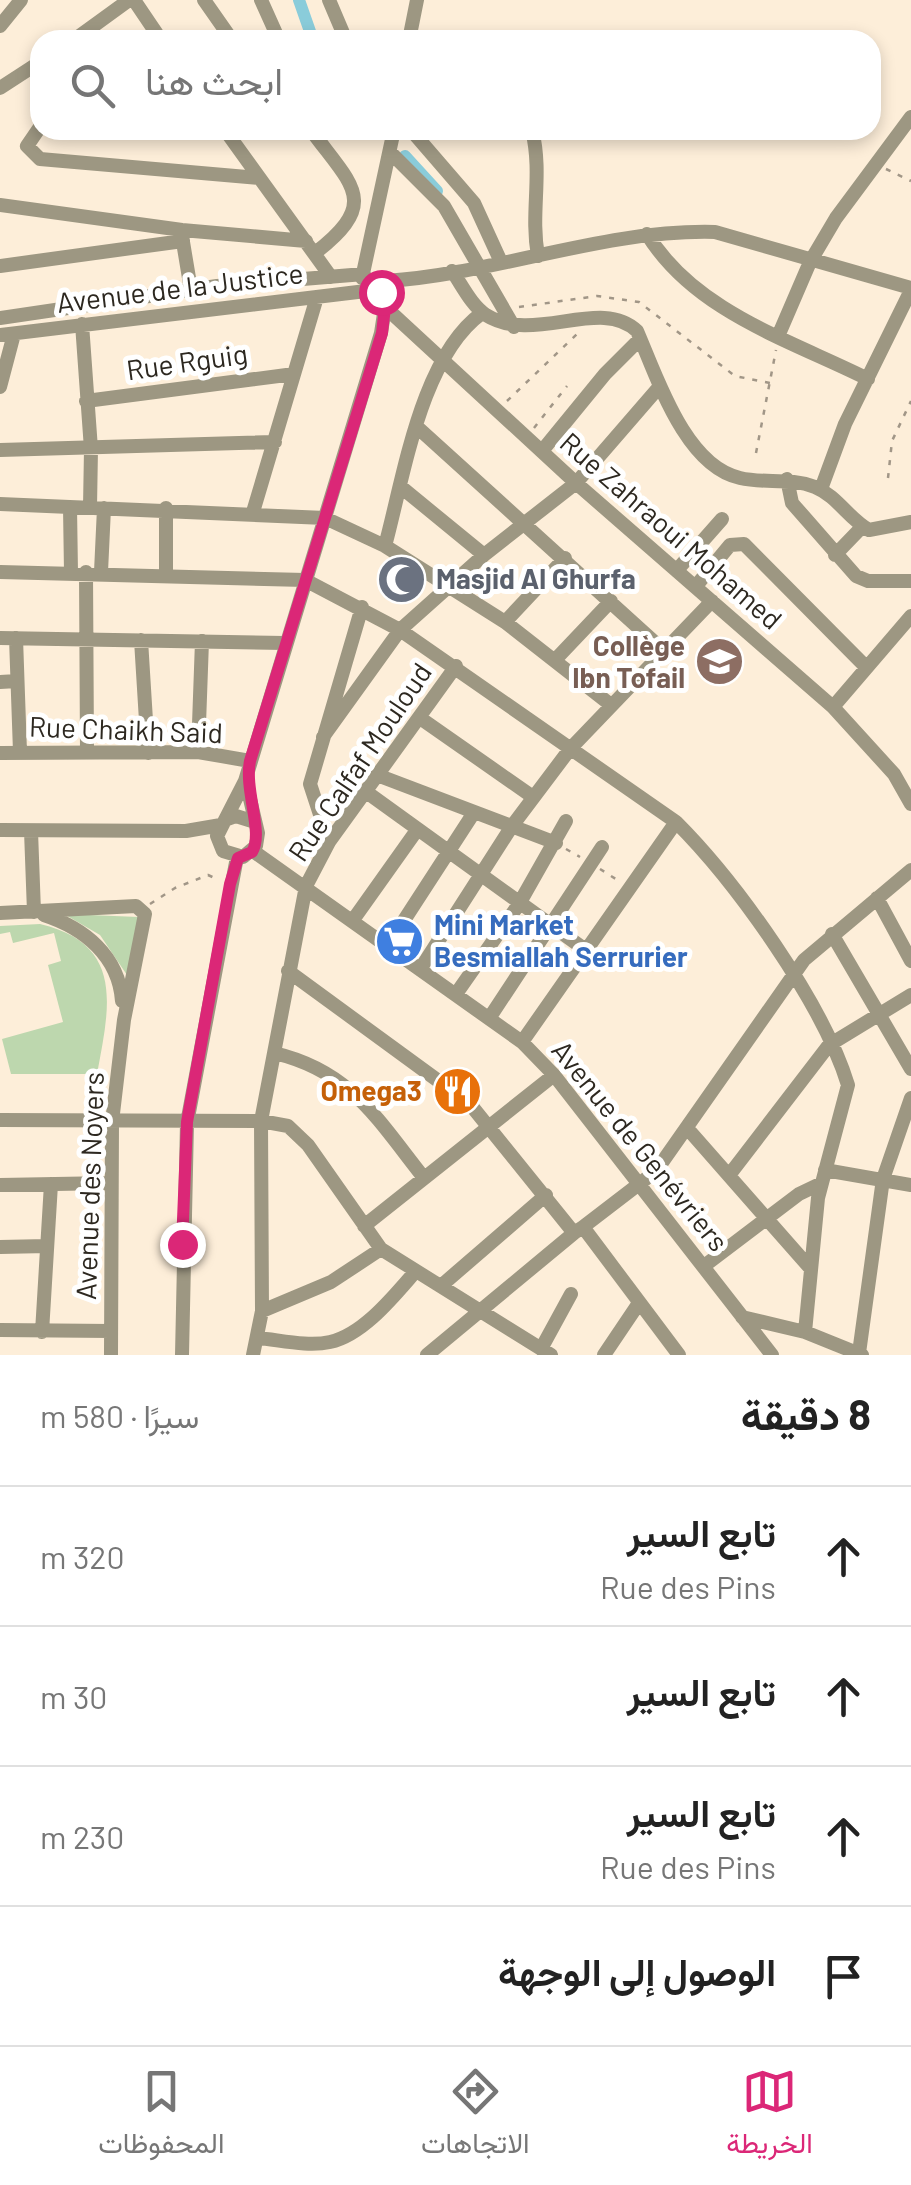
<!DOCTYPE html>
<html lang="ar">
<head>
<meta charset="utf-8">
<style>
  :root { --surface:#fff; --page:#f6f6f6; --text:#222; --muted:#767676; --line:#e0e0e0; --accent:#db2777 }
  body { margin:0; font-family:Barlow,Vazirmatn,sans-serif; background:var(--page); color:var(--text); direction:rtl }
  .stop { position:absolute; width:30px; height:30px; margin:-22px; border:8px solid #db2777; border-radius:50%; background:#fff }
  .stop.end { background:#db2777; border-color:#fff; box-shadow:0 2px 10px #0008 }
  .list { margin:0; padding:0; list-style:none }
  h2 { display:flex; justify-content:space-between; align-items:center; height:130px; margin:0; padding:0 40px; font-size:42px }
  h2 small { font-size:32px; font-weight:400; color:var(--muted) }
  .list li { display:grid; grid-template-columns:65px 1fr auto; gap:30px; align-items:center; box-sizing:border-box; height:140px; padding:0 40px; border-top:2px solid var(--line) }
  .list b { display:block; font-size:38px; white-space:nowrap }
  .list p { margin:0; font-size:32px; white-space:nowrap; color:var(--muted) }
  .list em { font-size:32px; font-style:normal; color:var(--muted) }
  .icon { flex:none; width:55px; height:55px; fill:none; stroke:currentColor; stroke-width:2; stroke-linecap:round; stroke-linejoin:round }
  .map { position:relative; flex:none; width:911px; height:1355px; overflow:hidden; direction:ltr }
  .search { position:absolute; background:var(--surface); box-shadow:0 5px 15px #0003; left:30px; right:30px; top:30px; height:110px; display:flex; align-items:center; gap:25px; box-sizing:border-box; padding:0 35px; border-radius:30px; color:var(--muted); font-size:38px }
  .sheet { height:690px; background:var(--surface) }
  nav { display:flex; justify-content:space-around; align-items:center; box-sizing:border-box; height:140px; border-top:2px solid var(--line); background:var(--surface); font-size:28px; color:var(--muted) }
  nav a { display:grid; justify-items:center; gap:5px }
  nav .on { color:var(--accent) }
  .map>svg:first-child { display:block }
  .green { fill:#bdd7ae }
  .lines { fill:none; stroke-linecap:round; stroke-linejoin:round }
  .canal { stroke:#8accda; stroke-width:12 }
  .path { stroke:#a19687; stroke-width:2.5; stroke-dasharray:5 8; stroke-linecap:butt }
  .minor { stroke:#9d9782; stroke-width:14 }
  .route { stroke:#db2777; stroke-width:12 }
  .labels { text-anchor:middle; stroke-width:10; stroke-linejoin:round; paint-order:stroke }
  .street-label { font-size:28px; fill:#2d2820; stroke:#fff }
  .worship-label { font-size:28px; font-weight:bold; fill:#5b616d; stroke:#fff; text-anchor:start }
  .education-label { font-size:28px; font-weight:bold; fill:#785e54; stroke:#fff; text-anchor:end }
  .shop-label { font-size:28px; font-weight:bold; fill:#366cbe; stroke:#fff; text-anchor:start }
  .food-label { font-size:28px; font-weight:bold; fill:#c56008; stroke:#fff; text-anchor:end }
</style>
</head>
<body>
<div class="map">
<svg width="911" height="1355" viewBox="0 0 911 1355">
  <rect width="100%" height="100%" fill="#fdeed9"/>
  <path class="green" d="M 64,914 L 139,917 L 129,978 L 100,935 Z
    M 40,924 C 126,944 109,1009 97,1074 L 11,1074 L 2,1039 L 63,1022 L 48,965 L 61,961 L 54,933 L 13,943 L 10,932 L 0,934 L 0,926 Z"/>
  <g class="lines">
    <path class="canal" d="M 299,0 L 313,40
      M 371,130 L 375,133
      M 405,156 L 437,191"/>
    <path class="path" d="M 886,169 L 911,181
      M 519,307 L 597,296 L 639,302 L 735,376 L 770,383
      M 507,401 L 577,334
      M 534,428 L 567,386
      M 756,453 L 776,350
      M 888,478 L 892,441 L 911,401
      M 566,849 L 580,857
      M 600,869 L 619,881
      M 150,904 L 175,888 L 208,875 L 219,880"/>
    <path class="minor" d="M 134,0 L 161,40
      M 204,0 L 232,40
      M 261,0 L 279,40
      M 329,0 L 346,40
      M 0,26 L 21,0
      M 74,40 L 129,0
      M 409,40 L 417,0
      M 0,88 L 40,62
      M 40,127 L 27,146 L 40,159 L 259,178
      M 225,130 L 331,277
      M 311,130 C 352,186 381,202 315,253
      M 411,130 L 474,203 L 501,262
      M 532,130 C 543,175 530,212 538,256
      M 391,153 L 444,206 L 514,327
      M 0,205 L 182,230 L 306,241
      M 647,234 C 695,312 790,340 868,379
      M 182,236 L 191,290
      M 0,266 L 183,241
      M 452,271 C 462,285 471,305 486,315 C 534,345 601,296 637,331 C 657,377 685,466 740,478 C 765,484 790,477 815,487 C 837,496 849,519 869,530 L 911,522
      M 362,278 L 394,130
      M 386,281 C 496,274 604,229 715,232 L 911,288
      M 385,307 L 576,483 L 833,707 L 894,774 L 911,804
      M 0,318 L 217,286 L 364,274
      M 82,324 L 91,449 L 90,507
      M 779,334 L 810,262 L 836,218 L 911,117
      M 0,335 L 366,291
      M 0,387 L 14,334
      M 86,401 L 294,374
      M 417,427 L 662,649
      M 0,450 L 275,442
      M 542,451 L 605,374 L 640,339
      M 787,479 L 792,503 L 856,576 L 868,581 L 911,581
      M 401,487 L 484,555
      M 821,489 L 845,424 L 911,290
      M 0,504 L 325,518 L 385,546 L 505,622 L 611,705
      M 70,507 L 71,572
      M 166,508 L 166,574
      M 253,512 L 317,297
      M 385,546 C 404,476 421,357 482,313
      M 835,555 L 862,527
      M 677,570 L 722,519
      M 0,572 L 305,580 L 400,630 L 676,822 C 736,882 823,1003 848,1085 L 818,1198 L 805,1332
      M 86,572 L 87,752
      M 101,572 L 104,508
      M 696,586 L 730,545 L 744,544 L 866,667
      M 505,622 L 565,558
      M 0,638 L 284,643
      M 16,638 L 20,752
      M 141,640 L 148,753
      M 555,660 L 611,601
      M 0,682 L 17,681
      M 833,707 L 911,616
      M 420,718 L 533,797
      M 323,737 L 400,630 L 484,555 L 576,483 L 660,386
      M 198,752 L 202,641
      M 0,753 L 198,752 L 250,761
      M 377,775 L 556,843
      M 246,782 L 258,833 L 256,846 L 243,857 L 223,851 L 217,836 L 225,820 L 236,816 L 252,821
      M 365,791 L 587,951
      M 225,820 L 245,781 L 381,333 L 385,307 L 381,292
      M 0,830 L 186,831 L 221,825
      M 31,831 L 34,912
      M 329,842 L 310,784 L 362,607
      M 253,851 L 522,1042 L 554,1075 L 772,1355
      M 877,898 L 911,961
      M 0,913 L 136,906 L 145,914 L 124,1020 L 112,1122 L 111,1355
      M 44,915 C 84,928 119,956 122,1001
      M 353,920 L 417,830
      M 832,934 L 911,1069
      M 388,945 L 473,814
      M 421,968 L 512,826 L 570,749 L 712,601
      M 288,971 L 470,1104 L 574,1233 L 583,1227 L 679,1355
      M 456,994 L 519,904 L 566,821
      M 490,1017 L 602,847
      M 522,1042 L 676,822
      M 274,1053 C 351,1071 377,1119 424,1178
      M 0,1120 L 261,1121 L 288,1126 L 308,1145 L 381,1249 L 551,1355
      M 687,1128 L 811,1269
      M 825,1170 L 911,1185
      M 730,1174 L 829,1045 L 911,995
      M 0,1185 L 110,1183
      M 364,1226 L 554,1075
      M 583,1227 L 656,1171 L 804,960 L 911,870
      M 0,1247 L 47,1246
      M 704,1266 L 799,1194 L 822,1183
      M 442,1285 L 546,1195
      M 262,1311 L 331,1282 L 381,1249
      M 742,1317 L 805,1332 L 862,1355
      M 0,1330 L 111,1331
      M 42,1332 L 51,1184
      M 258,1338 C 280,1340 308,1347 330,1342 C 363,1335 394,1296 415,1272
      M 541,1349 L 571,1294
      M 859,1353 L 883,1179 L 911,1098
      M 182,1355 L 187,1123 L 237,857
      M 253,1355 L 262,1311 L 261,1121 L 306,886 L 329,842 L 456,666
      M 427,1355 L 574,1233
      M 604,1355 L 639,1303"/>
  </g>
  <g class="lines">
    <path class="route" d="M 182,1244 L 187,1122 L 230,884 L 238,858 L 252,852 C 264,833 244,790 250,761 L 382,333 L 385,307 L 381,292"/>
  </g>
  <defs>
    <symbol id="mosque-disc" viewBox="-11 -11 22 22"><circle r="9.5" fill="#6b7280" stroke="#fff"/><path d="M3.5-4.9A6 6 0 1 0 3.5 4.9A5 5 0 1 1 3.5-4.9Z" fill="#fff"/></symbol>
    <symbol id="school-disc" viewBox="-11 -11 22 22"><circle r="9.5" fill="#8d6e63" stroke="#fff"/><path d="M0-5L7-2L0 1L-7-2ZM-4 1L0 2.5L4 1V4Q0 6-4 4Z" fill="#fff"/></symbol>
    <symbol id="supermarket-disc" viewBox="-11 -11 22 22"><circle r="9.5" fill="#3f7fe0" stroke="#fff"/><path d="M-6-5.5h2.5l.6 2H6L4.5 2H-2.5L-4.4-4H-6ZM-1.5 3.2a1.3 1.3 0 1 0 .1 0ZM3 3.2a1.3 1.3 0 1 0 .1 0Z" fill="#fff"/></symbol>
    <symbol id="restaurant-disc" viewBox="-11 -11 22 22"><circle r="9.5" fill="#e8710a" stroke="#fff"/><path d="M-5-6h1v4h1v-4h1v4h1v-4h1v5L-1.5 .5V6h-2V.5L-5-1ZM5-6V6H3V1.5H1.5Q1.5-4 5-6Z" fill="#fff"/></symbol>
  </defs>
  <g fill-rule="evenodd">
    <use href="#mosque-disc" x="374" y="552" width="55" height="55"/>
    <use href="#school-disc" x="692" y="634" width="55" height="55"/>
    <use href="#supermarket-disc" x="372" y="914" width="55" height="55"/>
    <use href="#restaurant-disc" x="430" y="1064" width="55" height="55"/>
  </g>
  <g class="labels">
    <g class="street-label">
      <text transform="translate(180 288) rotate(-7)" y="10">Avenue de la Justice</text>
      <text transform="translate(187 362) rotate(-8)" y="10">Rue Rguig</text>
      <text transform="translate(671 531) rotate(41)" y="10">Rue Zahraoui Mohamed</text>
      <text transform="translate(126 730) rotate(2)" y="10">Rue Chaikh Said</text>
      <text transform="translate(360 762) rotate(-56)" y="10">Rue Calfaf Mouloud</text>
      <text transform="translate(640 1146) rotate(51)" y="10">Avenue de Genévriers</text>
      <text transform="translate(90 1186) rotate(-88)" y="10">Avenue des Noyers</text>
    </g>
    <g class="worship-label">
      <text x="436" y="589">Masjid Al Ghurfa</text>
    </g>
    <g class="education-label">
      <text x="685" y="656">Collège<tspan x="685" dy="32">Ibn Tofail</tspan></text>
    </g>
    <g class="shop-label">
      <text x="434" y="935">Mini Market<tspan x="434" dy="32">Besmiallah Serrurier</tspan></text>
    </g>
    <g class="food-label">
      <text x="422" y="1101">Omega3</text>
    </g>
  </g>
</svg>
<div class="stop" style="left:381px;top:292px"></div>
<div class="stop end" style="left:182px;top:1244px"></div>
<div class="search"><svg class="icon" aria-label="search" viewBox="0 0 24 24"><circle cx="10" cy="10" r="6"/><path d="M15 15l6 6"/></svg>ابحث هنا</div>
</div>
<section class="sheet">
<h2>8 دقيقة<small>سيرًا · 580 m</small></h2>
<ul class="list">
<li><svg class="icon" aria-label="ahead" viewBox="0 0 24 24"><path d="M12 20V5M6 11l6-6 6 6"/></svg><div><b>تابع السير</b><p>Rue des Pins</p></div><em>320 m</em></li>
<li><svg class="icon" aria-label="ahead" viewBox="0 0 24 24"><path d="M12 20V5M6 11l6-6 6 6"/></svg><div><b>تابع السير</b></div><em>30 m</em></li>
<li><svg class="icon" aria-label="ahead" viewBox="0 0 24 24"><path d="M12 20V5M6 11l6-6 6 6"/></svg><div><b>تابع السير</b><p>Rue des Pins</p></div><em>230 m</em></li>
<li><svg class="icon" aria-label="arrive" viewBox="0 0 24 24"><path d="M6 21V4h12l-3 4 3 4H6"/></svg><div><b>الوصول إلى الوجهة</b></div></li>
</ul>
</section>
<nav>
<a class="on"><svg class="icon" aria-label="map" viewBox="0 0 24 24"><path d="M3 6l6-2 6 2 6-2v14l-6 2-6-2-6 2zM9 4v14M15 6v14"/></svg>الخريطة</a>
<a><svg class="icon" aria-label="directions" viewBox="0 0 24 24"><path d="M12 3l9 9-9 9-9-9zM9 14v-3h6M13 9l2 2-2 2"/></svg>الاتجاهات</a>
<a><svg class="icon" aria-label="saved" viewBox="0 0 24 24"><path d="M7 4h10v16l-5-4-5 4z"/></svg>المحفوظات</a>
</nav>
</body>
</html>
